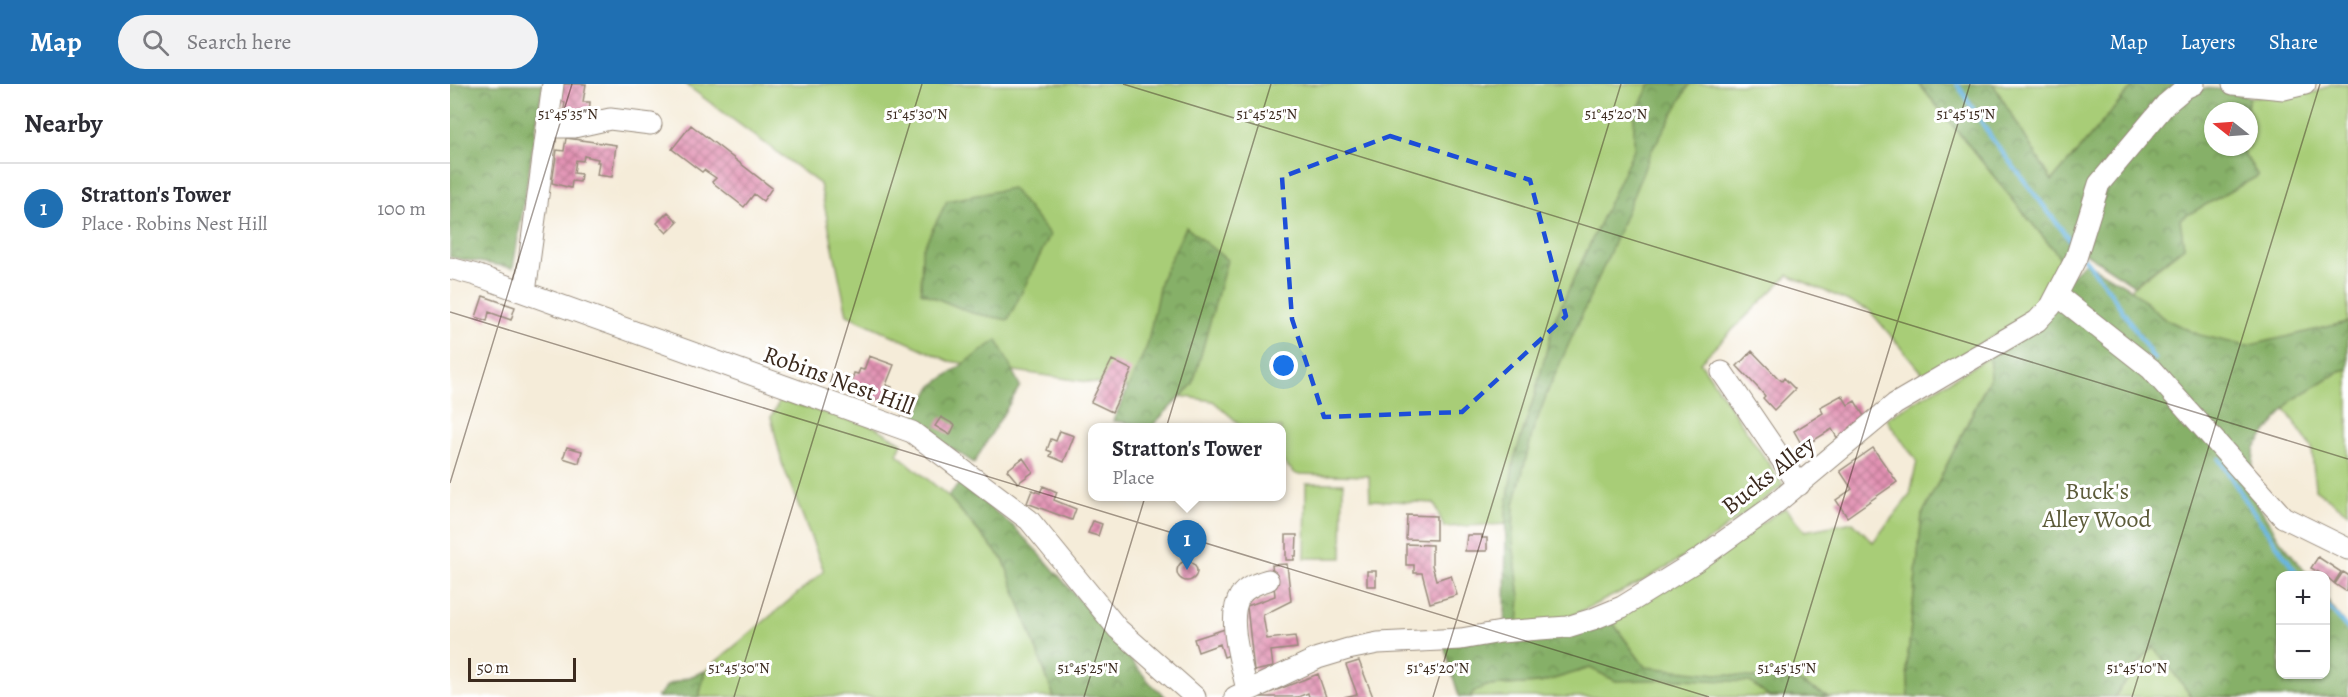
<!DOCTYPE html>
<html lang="en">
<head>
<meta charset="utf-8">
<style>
  :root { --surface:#fff; --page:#f2f2f3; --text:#2b2b33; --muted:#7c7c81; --line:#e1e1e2; --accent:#1f6fb2 }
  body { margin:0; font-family:Alegreya,serif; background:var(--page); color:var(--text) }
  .controls { position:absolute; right:18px; bottom:18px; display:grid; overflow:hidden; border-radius:12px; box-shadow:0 2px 4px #0004 }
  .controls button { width:54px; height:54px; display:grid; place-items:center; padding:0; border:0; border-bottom:2px solid var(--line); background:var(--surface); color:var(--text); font:30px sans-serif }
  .compass { position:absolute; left:1754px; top:18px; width:54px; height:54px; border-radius:50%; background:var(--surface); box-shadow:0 2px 4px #0004; rotate:287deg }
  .scale { position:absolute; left:18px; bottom:15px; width:108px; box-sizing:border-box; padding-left:6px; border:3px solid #3b2a1e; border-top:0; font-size:16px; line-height:21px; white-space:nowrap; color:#3b2a1e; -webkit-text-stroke:4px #fff; paint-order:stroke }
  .you { position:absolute; left:834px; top:282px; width:21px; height:21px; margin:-15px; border:4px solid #fff; border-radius:50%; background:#1a73e8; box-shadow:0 0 0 9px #1a73e833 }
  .badge { display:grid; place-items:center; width:39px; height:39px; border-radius:50%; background:var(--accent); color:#fff; font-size:20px; font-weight:700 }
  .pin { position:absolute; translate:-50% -50px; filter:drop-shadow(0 2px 3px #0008) }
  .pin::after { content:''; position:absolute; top:32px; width:21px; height:18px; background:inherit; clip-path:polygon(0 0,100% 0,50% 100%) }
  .popup { position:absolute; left:638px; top:339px; width:198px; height:78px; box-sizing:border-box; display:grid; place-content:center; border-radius:12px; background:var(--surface); filter:drop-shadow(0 2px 4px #0005); font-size:20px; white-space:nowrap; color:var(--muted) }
  .popup b { font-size:22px; color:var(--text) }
  .popup::after { content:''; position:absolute; left:50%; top:100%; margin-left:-12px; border:12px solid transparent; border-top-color:var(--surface) }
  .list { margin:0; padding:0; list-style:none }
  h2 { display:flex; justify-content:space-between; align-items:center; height:78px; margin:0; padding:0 24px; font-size:26px }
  h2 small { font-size:20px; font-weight:400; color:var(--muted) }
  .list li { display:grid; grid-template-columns:39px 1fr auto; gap:18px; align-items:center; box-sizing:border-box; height:90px; padding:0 24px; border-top:2px solid var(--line) }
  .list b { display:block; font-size:22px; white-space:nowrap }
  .list p { margin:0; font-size:20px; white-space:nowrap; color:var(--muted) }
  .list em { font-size:20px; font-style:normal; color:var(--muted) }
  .icon { flex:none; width:33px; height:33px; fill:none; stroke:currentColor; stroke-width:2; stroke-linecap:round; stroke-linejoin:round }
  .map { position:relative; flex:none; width:1898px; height:613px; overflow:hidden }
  header { display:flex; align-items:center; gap:36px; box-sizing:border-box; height:84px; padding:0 30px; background:var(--accent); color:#fff }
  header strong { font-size:28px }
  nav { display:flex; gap:33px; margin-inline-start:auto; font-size:21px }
  .search { width:420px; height:54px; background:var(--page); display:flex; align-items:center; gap:15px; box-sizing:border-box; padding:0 21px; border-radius:33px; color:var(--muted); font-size:22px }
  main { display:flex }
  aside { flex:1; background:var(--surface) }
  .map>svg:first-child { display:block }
  .grass { fill:#a8cd77; stroke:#727c4a; stroke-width:1.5 }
  .forest { fill:url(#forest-crowns); stroke:#606d43; stroke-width:1.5 }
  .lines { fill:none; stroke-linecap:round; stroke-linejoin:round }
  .stream { stroke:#67b5e1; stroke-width:4.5 }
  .building { fill:url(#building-cross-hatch) }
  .minor-casing { stroke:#988b7c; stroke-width:23 }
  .minor { stroke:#fff; stroke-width:21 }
  .marked { fill:none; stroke:#1d4ed8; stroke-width:4.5; stroke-dasharray:12 8; stroke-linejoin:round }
  .ticks { fill:none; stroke:#3b2a1e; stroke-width:1.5; stroke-opacity:0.45 }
  .labels { text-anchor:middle; stroke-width:6; stroke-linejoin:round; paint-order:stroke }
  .street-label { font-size:24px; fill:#3b2a1e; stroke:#fff }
  .park-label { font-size:24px; fill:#5c5b39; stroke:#fff }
  .ticks-label { font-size:15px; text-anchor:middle; fill:#3b2a1e; stroke:#fff; stroke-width:6; stroke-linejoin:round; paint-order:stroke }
</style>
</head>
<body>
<header>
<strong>Map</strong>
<div class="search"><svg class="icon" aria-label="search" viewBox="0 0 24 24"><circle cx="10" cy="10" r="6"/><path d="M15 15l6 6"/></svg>Search here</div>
<nav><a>Map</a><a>Layers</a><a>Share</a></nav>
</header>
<main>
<aside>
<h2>Nearby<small></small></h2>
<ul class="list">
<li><span class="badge">1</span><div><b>Stratton's Tower</b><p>Place · Robins Nest Hill</p></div><em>100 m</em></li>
</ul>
</aside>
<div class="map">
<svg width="1898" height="613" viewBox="0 0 1898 613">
  <defs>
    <pattern id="forest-crowns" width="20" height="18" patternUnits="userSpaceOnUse" patternTransform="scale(1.5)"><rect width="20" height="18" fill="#86b068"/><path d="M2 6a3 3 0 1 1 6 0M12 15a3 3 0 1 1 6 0" fill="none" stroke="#6f8f55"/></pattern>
    <pattern id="building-cross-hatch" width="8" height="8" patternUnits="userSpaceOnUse" patternTransform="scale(1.5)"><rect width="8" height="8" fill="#e292b3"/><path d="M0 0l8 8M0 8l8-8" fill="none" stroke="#b87791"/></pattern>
  </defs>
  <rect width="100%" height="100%" fill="#fff"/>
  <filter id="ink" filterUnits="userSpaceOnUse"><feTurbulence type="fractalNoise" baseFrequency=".0167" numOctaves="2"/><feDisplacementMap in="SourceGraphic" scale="12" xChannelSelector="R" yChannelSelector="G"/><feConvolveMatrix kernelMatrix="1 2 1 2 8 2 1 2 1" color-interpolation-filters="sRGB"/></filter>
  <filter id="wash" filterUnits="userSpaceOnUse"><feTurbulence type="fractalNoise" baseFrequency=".008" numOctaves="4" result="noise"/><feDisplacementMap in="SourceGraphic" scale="24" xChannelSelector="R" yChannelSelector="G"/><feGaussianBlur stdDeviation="1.35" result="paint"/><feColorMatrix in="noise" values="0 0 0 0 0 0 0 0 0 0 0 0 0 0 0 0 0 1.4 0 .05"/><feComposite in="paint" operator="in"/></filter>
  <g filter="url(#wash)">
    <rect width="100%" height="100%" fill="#f5ecd9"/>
    <path class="grass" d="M 235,0 L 1469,0 L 1616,181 L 1591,222 L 1574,234 L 1476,293 L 1419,226 L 1338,191 L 1250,278 L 1333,401 L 1244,467 L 1191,498 L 1115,535 L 1068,541 L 1059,440 L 994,443 L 984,419 L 920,416 L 919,392 L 846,390 L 832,377 L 831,344 L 793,343 L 763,317 L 499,277 L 397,231 L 370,100 Z
      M 1543,0 L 1685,0 L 1602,97 Z
      M 1881,0 L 1898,0 L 1898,238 L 1797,263 L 1749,251 L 1713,234 L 1681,205 L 1734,163 L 1729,135 L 1808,92 L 1790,63 L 1799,63 L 1799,27 L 1796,27 L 1799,13 L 1866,8 Z
      M 1539,273 L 1541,291 L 1472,431 L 1457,581 L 1459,613 L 1020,613 L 1023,608 L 1036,602 L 1090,599 L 1140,584 L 1166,597 L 1195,583 L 1160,535 L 1335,424 L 1355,447 L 1403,438 L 1423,458 L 1460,411 L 1467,377 L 1436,335 Z
      M 1898,285 L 1898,429 L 1865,405 L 1862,364 L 1835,325 L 1841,317 L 1890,287 Z
      M 330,316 L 425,343 L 452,359 L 447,370 L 498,412 L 554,477 L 604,613 L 249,613 L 255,587 L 374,487 L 332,379 L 321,333 Z
      M 856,399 L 893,399 L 892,474 L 855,474 Z
      M 1703,562 L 1742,613 L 1664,613 Z"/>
    <path class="forest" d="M 0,0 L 93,0 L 63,184 L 0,173 Z
      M 1200,0 L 1240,0 L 1201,68 L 1158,173 L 1099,304 L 1083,347 L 1064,421 L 1063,458 L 1070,513 L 1068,541 L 1055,542 L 1056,426 L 1064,375 L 1085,310 L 1104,237 L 1184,65 L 1184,33 Z
      M 1469,0 L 1543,0 L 1602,97 L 1685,0 L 1728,0 L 1707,16 L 1616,181 Z
      M 1754,4 L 1768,5 L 1799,13 L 1796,27 L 1763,27 L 1763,63 L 1790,63 L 1808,92 L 1730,135 L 1734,163 L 1684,201 L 1634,168 L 1653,105 L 1732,15 Z
      M 562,104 L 600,151 L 558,236 L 522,229 L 471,208 L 472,166 L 497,117 Z
      M 736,143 L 777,176 L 743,300 L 702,342 L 663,337 L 697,262 L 711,195 Z
      M 1635,178 L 1681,205 L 1713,234 L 1749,251 L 1797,262 L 1898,238 L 1898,285 L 1890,287 L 1841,317 L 1805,363 L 1799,406 L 1830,456 L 1858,491 L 1830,492 L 1830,590 L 1876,590 L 1876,515 L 1898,544 L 1898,613 L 1742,613 L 1703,562 L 1664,613 L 1459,613 L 1457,581 L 1472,431 L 1541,292 L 1539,273 Z
      M 547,256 L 570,302 L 524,379 L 463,339 L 482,302 Z
      M 510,399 L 563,442 L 597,478 L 700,599 L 716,613 L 604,613 L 554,477 L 498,412 Z
      M 1160,535 L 1195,583 L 1350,598 L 1379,613 L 1319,613 L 1300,598 L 1232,595 L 1166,597 L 1140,584 L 1090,599 L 1036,602 L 1023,608 L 1020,613 L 1009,613 L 994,561 Z
      M 255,587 L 249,613 L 207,613 L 218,601 Z"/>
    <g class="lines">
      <path class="stream" d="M 1507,0 L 1543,56 L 1623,160
        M 1634,174 L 1659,206 L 1704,275
        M 1769,375 L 1800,423 L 1849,492
        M 1876,521 L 1898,545"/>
    </g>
    <g id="blocks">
      <path class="building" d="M 111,0 L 136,0 L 133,18 L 140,18 L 139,31 L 120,28 L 119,35 L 113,34 L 115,18 L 111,17 Z
        M 241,41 L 322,104 L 313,117 L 304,110 L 294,123 L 262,98 L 266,94 L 254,86 L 252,88 L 222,65 Z
        M 116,54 L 166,61 L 162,93 L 147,91 L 149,78 L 147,78 L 148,75 L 134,72 L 133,77 L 126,76 L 124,89 L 131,90 L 130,98 L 122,97 L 121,104 L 102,99 L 107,66 L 114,67 Z
        M 218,128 L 228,138 L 217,149 L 207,139 Z
        M 33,212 L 65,223 L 61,236 L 39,228 L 37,237 L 26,233 Z
        M 1302,267 L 1328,294 L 1332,297 L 1334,294 L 1345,305 L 1324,326 L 1313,314 L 1315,312 L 1310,306 L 1287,282 Z
        M 419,272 L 444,281 L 436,301 L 442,303 L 436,319 L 406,308 L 404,309 L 401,305 L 405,300 L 401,299 L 404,289 L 408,290 L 410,285 L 414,286 Z
        M 662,276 L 682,286 L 662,328 L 641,318 Z
        M 1392,311 L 1398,321 L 1405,317 L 1417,337 L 1389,357 L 1382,345 L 1353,363 L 1344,347 L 1373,329 L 1370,323 Z
        M 491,333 L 505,341 L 500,351 L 485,342 Z
        M 610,347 L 624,352 L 614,378 L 600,372 L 602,368 L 597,366 L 601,355 L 606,357 Z
        M 117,363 L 132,367 L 129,379 L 113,374 Z
        M 1423,364 L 1447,398 L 1397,433 L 1386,416 L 1402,405 L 1390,387 Z
        M 573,374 L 583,388 L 568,399 L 557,386 Z
        M 593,402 L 607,408 L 604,416 L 626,425 L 622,436 L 577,419 L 582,406 L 590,409 Z
        M 957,431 L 986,432 L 986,456 L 956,455 Z
        M 643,437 L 652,440 L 648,452 L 638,449 Z
        M 836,451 L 847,451 L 846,472 L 844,472 L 844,476 L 836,476 Z
        M 1017,451 L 1032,451 L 1032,454 L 1037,454 L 1037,467 L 1015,467 Z
        M 956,460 L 982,461 L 982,481 L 986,496 L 1001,491 L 1007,511 L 980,519 L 972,489 L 964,489 L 964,481 L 956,481 Z
        M 1868,473 L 1891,488 L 1884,499 L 1876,492 L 1861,484 Z
        M727 487a10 10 0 1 1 20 0a10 10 0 1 1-20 0Z
        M 837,480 L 841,517 L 813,531 L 817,555 L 845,552 L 847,564 L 821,567 L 823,583 L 804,587 L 797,522 L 825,512 L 822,481 Z
        M 917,487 L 926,487 L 926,502 L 917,502 Z
        M 1893,488 L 1898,491 L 1897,508 L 1885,500 Z
        M 778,544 L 786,569 L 774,573 L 770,560 L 748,568 L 744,555 Z
        M 909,577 L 923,613 L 894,613 L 907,610 L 896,581 Z
        M 868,590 L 876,613 L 859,613 L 858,609 L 848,613 L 809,613 Z"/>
    </g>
  </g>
  <g filter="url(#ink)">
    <use href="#blocks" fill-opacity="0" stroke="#988b7c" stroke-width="1.5"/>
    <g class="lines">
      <defs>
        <path id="minor" d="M 1783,0 L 1834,5 L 1855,0
          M 97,43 L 124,43 L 160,35 L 201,40
          M 0,184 L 26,191 L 462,348 L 579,436 L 668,545 L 745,613
          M 75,208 L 103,0
          M 1607,211 L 1701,285 L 1833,433 L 1898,465
          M 1272,288 L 1349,401
          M 797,606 C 792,582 776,534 790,512 C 796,503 808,499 818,496
          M 785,613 L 868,574 L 898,565 L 928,559 L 1011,555 L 1051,548 L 1117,543 L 1143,535 L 1172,523 L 1248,476 L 1319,425 L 1445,320 L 1587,237 L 1601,222 L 1626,174 L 1649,100 L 1716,20 L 1735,4 L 1744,0"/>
      </defs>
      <use href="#minor" class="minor-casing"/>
      <use href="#minor" class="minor"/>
    </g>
  </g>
  <path class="marked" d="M 940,52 L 1080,96 L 1116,232 L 1012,328 L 874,333 L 842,235 L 832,93 Z"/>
  <path class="ticks" d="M 673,0 L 1898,375M 0,228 L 1259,613M 0,399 L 122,0M 284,613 L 472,0M 634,613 L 821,0M 983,613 L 1171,0M 1333,613 L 1520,0M 1682,613 L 1870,0"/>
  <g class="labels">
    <g class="street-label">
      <text transform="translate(389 296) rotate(20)" y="8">Robins Nest Hill</text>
      <text transform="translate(1318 391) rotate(-38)" y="8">Bucks Alley</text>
    </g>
    <g class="park-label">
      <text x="1647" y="415">Buck's<tspan x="1647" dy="28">Alley Wood</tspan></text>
    </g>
  </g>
  <g class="ticks-label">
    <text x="118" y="35">51°45'35"N</text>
    <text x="467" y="35">51°45'30"N</text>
    <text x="817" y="35">51°45'25"N</text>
    <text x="1166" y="35">51°45'20"N</text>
    <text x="1516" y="35">51°45'15"N</text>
    <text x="289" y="589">51°45'30"N</text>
    <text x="638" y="589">51°45'25"N</text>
    <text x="988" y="589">51°45'20"N</text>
    <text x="1337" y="589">51°45'15"N</text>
    <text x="1687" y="589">51°45'10"N</text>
  </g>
</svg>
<div class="controls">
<button>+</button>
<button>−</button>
</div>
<svg class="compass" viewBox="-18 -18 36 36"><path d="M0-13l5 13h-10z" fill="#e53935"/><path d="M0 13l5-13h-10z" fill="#7c7c81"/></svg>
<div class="scale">50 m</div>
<div class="you"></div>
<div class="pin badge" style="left:737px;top:486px">1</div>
<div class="popup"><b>Stratton's Tower</b>Place</div>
</div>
</main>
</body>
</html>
